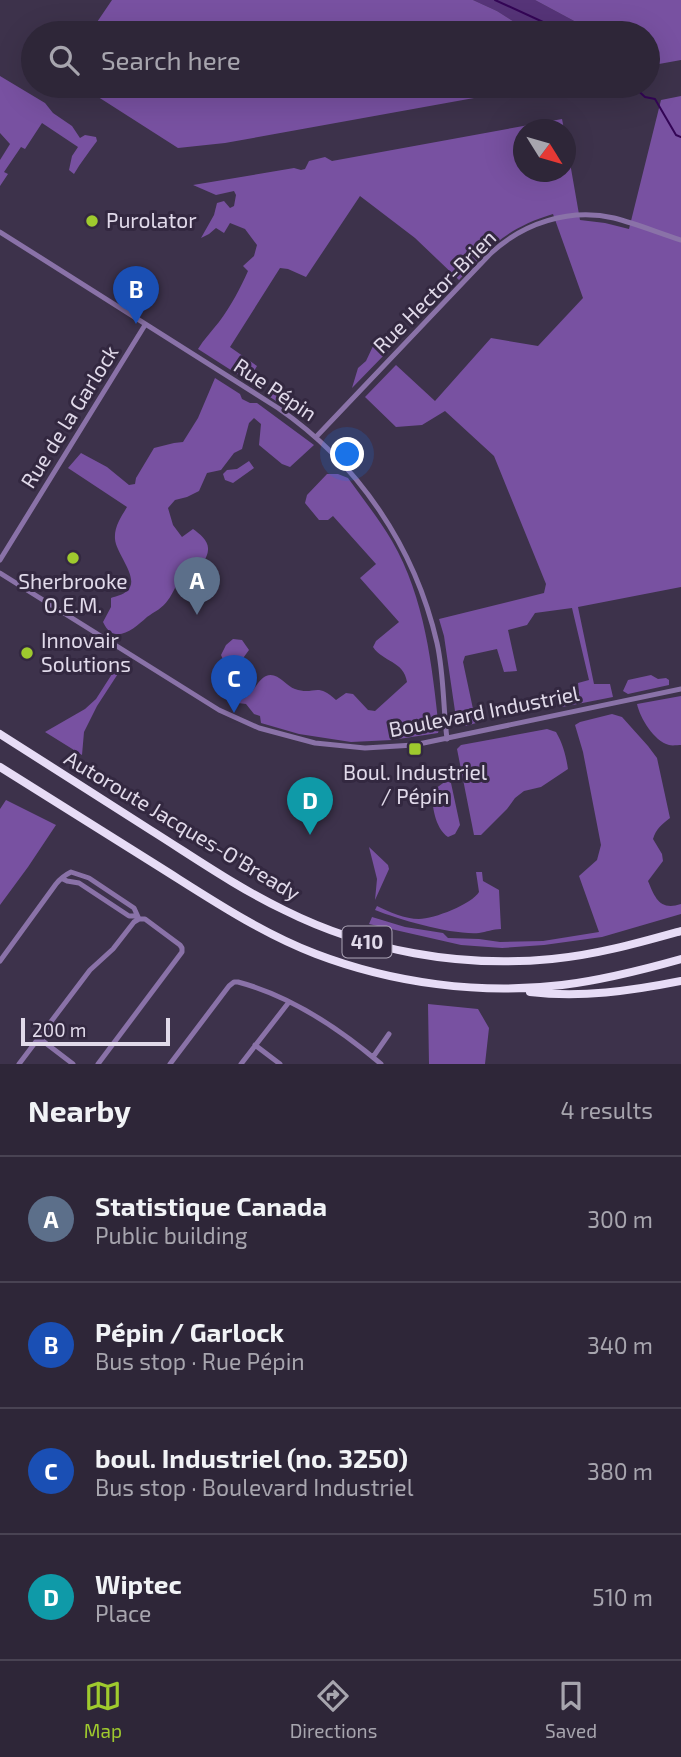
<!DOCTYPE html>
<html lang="en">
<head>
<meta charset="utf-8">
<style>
  :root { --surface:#2e2638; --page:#3a3243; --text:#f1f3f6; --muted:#a7a5ae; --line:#494353; --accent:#9fca2e }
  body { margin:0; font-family:"Exo 2",sans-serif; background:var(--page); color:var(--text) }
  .compass { position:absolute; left:513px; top:119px; width:63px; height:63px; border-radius:50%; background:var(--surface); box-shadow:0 7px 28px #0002; rotate:127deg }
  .scale { position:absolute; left:21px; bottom:18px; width:149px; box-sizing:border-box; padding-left:7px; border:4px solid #e1daea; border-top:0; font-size:19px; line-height:24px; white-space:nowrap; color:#e1daea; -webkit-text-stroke:5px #332840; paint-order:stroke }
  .you { position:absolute; left:348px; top:455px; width:24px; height:24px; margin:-18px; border:5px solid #fff; border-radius:50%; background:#1a73e8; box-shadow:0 0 0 10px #1a73e833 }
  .badge { display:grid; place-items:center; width:46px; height:46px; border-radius:50%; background:var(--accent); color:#fff; font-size:23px; font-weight:700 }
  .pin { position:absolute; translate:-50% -58px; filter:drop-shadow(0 2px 4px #0008) }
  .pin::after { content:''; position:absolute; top:37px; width:24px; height:21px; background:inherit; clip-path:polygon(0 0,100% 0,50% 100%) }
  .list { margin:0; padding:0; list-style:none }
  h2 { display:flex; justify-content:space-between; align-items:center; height:91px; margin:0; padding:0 28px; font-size:30px }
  h2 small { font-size:23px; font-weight:400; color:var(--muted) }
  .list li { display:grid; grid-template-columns:46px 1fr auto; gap:21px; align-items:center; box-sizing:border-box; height:126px; padding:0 28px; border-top:2px solid var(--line) }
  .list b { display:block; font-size:26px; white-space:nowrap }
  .list p { margin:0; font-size:23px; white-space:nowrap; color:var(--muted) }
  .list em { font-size:23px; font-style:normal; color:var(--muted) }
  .icon { flex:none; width:38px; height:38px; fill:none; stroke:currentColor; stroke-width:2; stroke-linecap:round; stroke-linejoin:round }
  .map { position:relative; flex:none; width:681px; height:1064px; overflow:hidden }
  .search { position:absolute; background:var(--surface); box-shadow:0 7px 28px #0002; left:21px; right:21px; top:21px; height:77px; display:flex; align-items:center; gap:18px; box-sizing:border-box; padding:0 24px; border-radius:38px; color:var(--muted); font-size:26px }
  .sheet { height:595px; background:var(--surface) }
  nav { display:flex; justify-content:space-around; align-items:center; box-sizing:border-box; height:98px; border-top:2px solid var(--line); background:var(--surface); font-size:19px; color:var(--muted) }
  nav a { display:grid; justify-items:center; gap:4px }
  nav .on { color:var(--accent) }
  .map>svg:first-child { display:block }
  .green { fill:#563478 }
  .forest { fill:#7851a1 }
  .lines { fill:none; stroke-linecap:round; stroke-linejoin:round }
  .stream { stroke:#330555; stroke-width:2 }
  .minor { stroke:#8a72a8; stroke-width:5 }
  .highway { stroke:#e7dcf6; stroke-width:8 }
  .poi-dot { fill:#9fca2e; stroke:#332840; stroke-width:2.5 }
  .labels { text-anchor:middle; stroke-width:6; stroke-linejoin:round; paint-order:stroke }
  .shield { fill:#332840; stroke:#ada5b7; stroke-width:2 }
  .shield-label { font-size:19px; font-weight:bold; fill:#e1daea }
  .poi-label { font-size:21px; fill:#e1daea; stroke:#332840; text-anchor:start }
  .street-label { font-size:21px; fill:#e1daea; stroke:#332840 }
</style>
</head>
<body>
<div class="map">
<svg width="681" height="1064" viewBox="0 0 681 1064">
  <rect width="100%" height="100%" fill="#3d324b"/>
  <path class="green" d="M 473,0 L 535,0 L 576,22 L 582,33 L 532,33 L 497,11 Z"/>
  <path class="forest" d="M 112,0 L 473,0 L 497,11 L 532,33 L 94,33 L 93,28 Z
    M 535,0 L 681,0 L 681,60 L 648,66 L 648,33 L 582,33 L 576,22 Z
    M 0,76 L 45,103 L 53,113 L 72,126 L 80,138 L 85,135 L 96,137 L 97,141 C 89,152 81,162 74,174 L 69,170 L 72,156 L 78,147 L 42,123 L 25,149 L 21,147 L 4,172 L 8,174 L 0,186 L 0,160 L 10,144 L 0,133 Z
    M 81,86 L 541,86 L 225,143 L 178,148 Z
    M 681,96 L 681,587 L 578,607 L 594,684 L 610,684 L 613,697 L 562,707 L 560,695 L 579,692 L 578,683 L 589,680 L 572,608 L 535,613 L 527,625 L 508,630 L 517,671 L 504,672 L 497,649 L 465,656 L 463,662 L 476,723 L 466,726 L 456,718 L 444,636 L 439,619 L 544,593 L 546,584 L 494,456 L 445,411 L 422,425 L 396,427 L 365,397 L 396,365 L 435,401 L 491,338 L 538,346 L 583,298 L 553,214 C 507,228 491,246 459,280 L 415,238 L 360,196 L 306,277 L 288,269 L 280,268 L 230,347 L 257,366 L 248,381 L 198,349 C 204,339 212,331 219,322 C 231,306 240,289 248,271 L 243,266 L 254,256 L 257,245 L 245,229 L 230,223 L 224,233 L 216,228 L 209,234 L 201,238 L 214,215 L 217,203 L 224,201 L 230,208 L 234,206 L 236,195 L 234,191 L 216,195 L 193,185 L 294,168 L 301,170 L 305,169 L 309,161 L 325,157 L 332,161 L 562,119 L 564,129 L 524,130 L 524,172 L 566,172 L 566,140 L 580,220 L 605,223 L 629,229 L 661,100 Z
    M 377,343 L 388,351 L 352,388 L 358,368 L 366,361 L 374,344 Z
    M 215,378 L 240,394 L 242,399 L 250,403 L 257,403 L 314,445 L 290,467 L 282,464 L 259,445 L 261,424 L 254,418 L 249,423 L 242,449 L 234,453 L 221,470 L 207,473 L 199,491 L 187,497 L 175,500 L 168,508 L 173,525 L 182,537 L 193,529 C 200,534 209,541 208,550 C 207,565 189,573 180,582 C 174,587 173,594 168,600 C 163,608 154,612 147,617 C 134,629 114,646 103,622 L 111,607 L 111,598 C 116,596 123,595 127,591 C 141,579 116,554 115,539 C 114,527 121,517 127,507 L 68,468 L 81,453 L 107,467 L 129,485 L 135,484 L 136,478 L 154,448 L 174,443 L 183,442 L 198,418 Z
    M 278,386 L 303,403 L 296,414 L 270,397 Z
    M 249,461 L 254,468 L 233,483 L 225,480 L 223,474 L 227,470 L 237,469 Z
    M 327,474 L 338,474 L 348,478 C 363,499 379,519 392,541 C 425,598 432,665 439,729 L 438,733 L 392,740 L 351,742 L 299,734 L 261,723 L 260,716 L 254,714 L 246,704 L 238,703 L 233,699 L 235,696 L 243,699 C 254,694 257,680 266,676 C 277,671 286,686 295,689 C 315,696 316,681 336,700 L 346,693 L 353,694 L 368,710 L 375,711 L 407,682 C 404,661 383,662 373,647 L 376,641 L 399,622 L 360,578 L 376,564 L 333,516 L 328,520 L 319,520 L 305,503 L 307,495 Z
    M 233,639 L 242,640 L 249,650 L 238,665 L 232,667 L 225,664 L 221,655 L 226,645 Z
    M 121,660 L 124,661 L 123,666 L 97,706 L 84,732 L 82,755 L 45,732 L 85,709 L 96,699 Z
    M 651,675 L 658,679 L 666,678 L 669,680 L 669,685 L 628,694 L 623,691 L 628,680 Z
    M 681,696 L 681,745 C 678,745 672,746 669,745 C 654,741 640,718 637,704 Z
    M 612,714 L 622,717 L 648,746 L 657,758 L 670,818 C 662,824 656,829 653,839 L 662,854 L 663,861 L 648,881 C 655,898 660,911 681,904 L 681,914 L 602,937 L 544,945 L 502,948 L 461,945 L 369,924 L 372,917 L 405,927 L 443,933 L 448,938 L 479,939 L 500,942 L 543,941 L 599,932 L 579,876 L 597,860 L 601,845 L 583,752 L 575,725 L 580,722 Z
    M 547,729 L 556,732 C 563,744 566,756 568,769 L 541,787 L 524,791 L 515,798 L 507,809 L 481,835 L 474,835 L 457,749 L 461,745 Z
    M 446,781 L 451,783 L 460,825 L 455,834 L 448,837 C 435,828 432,806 432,791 Z
    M 6,800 L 56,825 L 28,867 L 0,905 L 0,809 Z
    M 369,847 L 388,865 L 389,869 L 375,900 L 377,879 Z
    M 476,872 L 482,872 L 483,881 L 499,890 L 501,929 C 493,929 486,932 479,933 C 452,935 400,920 375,910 L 377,906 C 389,912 405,919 419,919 C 434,919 472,904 479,892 Z
    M 428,1004 L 478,1009 L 489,1028 L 485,1064 L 429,1064 Z"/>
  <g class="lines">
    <path class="stream" d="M 495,0 L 567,33
      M 633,86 L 645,97 L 655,99 L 676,135 L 681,137"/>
    <path class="minor" d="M 0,232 L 278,408 C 358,463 415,547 437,643 C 444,674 443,707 447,739
      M 316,437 L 490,254 C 523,223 569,208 614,218 C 637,224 659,233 681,240
      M 0,560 L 145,325
      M 0,573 L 219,710 L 259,728 L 315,743 L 365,748 L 414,745 L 681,689
      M 63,879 L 67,881 L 79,883 L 129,916 L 137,916
      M 0,961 L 56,884 C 60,879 65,875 71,872 L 89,878 L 134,908 L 139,919 L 145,919 L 180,945 L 182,948 L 182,952 L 98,1064
      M 39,1038 L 73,1064
      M 255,1045 L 280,1064
      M 373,1057 L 389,1034
      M 19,1064 L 90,970 L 113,949 L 134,922 L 139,919
      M 170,1064 L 229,986 L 234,982 L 238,982 C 291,996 340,1029 381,1064
      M 241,1064 L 289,1002"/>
    <path class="highway" d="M 0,734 C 51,767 102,799 152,831 C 195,858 238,888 284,910 C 366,951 460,968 552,959 C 596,955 638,943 681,931
      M 0,767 C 52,800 105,833 158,866 C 209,898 259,932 316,954 C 392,983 480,995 562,985 C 602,980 642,970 681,959
      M 530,992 C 581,998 631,991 681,981"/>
  </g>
  <g class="poi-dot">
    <circle cx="92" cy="221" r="7"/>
    <circle cx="73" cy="558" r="7"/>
    <circle cx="27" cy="653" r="7"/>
    <rect x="408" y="742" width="14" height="14" rx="3.5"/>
  </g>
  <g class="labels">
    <rect class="shield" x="342.5" y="926.5" width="49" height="31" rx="5"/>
    <g class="shield-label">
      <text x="367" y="949">410</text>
    </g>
    <g class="poi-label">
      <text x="106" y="228">Purolator</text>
      <text x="73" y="589" text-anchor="middle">Sherbrooke<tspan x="73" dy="24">O.E.M.</tspan></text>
      <text x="41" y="648">Innovair<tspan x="41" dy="24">Solutions</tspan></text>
      <text x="415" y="780" text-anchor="middle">Boul. Industriel<tspan x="415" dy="24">/ Pépin</tspan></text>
    </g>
    <g class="street-label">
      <text transform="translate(435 292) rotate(-45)" y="7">Rue Hector-Brien</text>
      <text transform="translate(275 390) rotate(34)" y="7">Rue Pépin</text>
      <text transform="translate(70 417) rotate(-58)" y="7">Rue de la Garlock</text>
      <text transform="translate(484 712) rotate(-11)" y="7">Boulevard Industriel</text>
      <text transform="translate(182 826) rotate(31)" y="7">Autoroute Jacques-O'Bready</text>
    </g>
  </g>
</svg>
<svg class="compass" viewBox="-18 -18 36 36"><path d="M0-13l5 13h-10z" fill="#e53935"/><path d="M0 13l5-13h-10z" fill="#a7a5ae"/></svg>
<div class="scale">200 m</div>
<div class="you"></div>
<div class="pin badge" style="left:197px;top:615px;background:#5c6f8a">A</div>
<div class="pin badge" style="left:136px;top:324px;background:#1a4fb4">B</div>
<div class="pin badge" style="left:234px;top:713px;background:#1a4fb4">C</div>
<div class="pin badge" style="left:310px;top:835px;background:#0f9aa8">D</div>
<div class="search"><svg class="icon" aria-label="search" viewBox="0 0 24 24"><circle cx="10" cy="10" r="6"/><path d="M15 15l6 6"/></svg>Search here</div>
</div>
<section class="sheet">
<h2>Nearby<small>4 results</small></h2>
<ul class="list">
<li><span class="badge" style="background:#5c6f8a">A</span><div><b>Statistique Canada</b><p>Public building</p></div><em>300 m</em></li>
<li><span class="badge" style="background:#1a4fb4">B</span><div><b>Pépin / Garlock</b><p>Bus stop · Rue Pépin</p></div><em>340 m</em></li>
<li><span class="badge" style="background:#1a4fb4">C</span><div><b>boul. Industriel (no. 3250)</b><p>Bus stop · Boulevard Industriel</p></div><em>380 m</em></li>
<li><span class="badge" style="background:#0f9aa8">D</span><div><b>Wiptec</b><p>Place</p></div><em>510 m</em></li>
</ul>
</section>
<nav>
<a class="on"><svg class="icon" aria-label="map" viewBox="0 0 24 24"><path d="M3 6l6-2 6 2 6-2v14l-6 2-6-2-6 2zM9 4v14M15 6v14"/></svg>Map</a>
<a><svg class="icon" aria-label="directions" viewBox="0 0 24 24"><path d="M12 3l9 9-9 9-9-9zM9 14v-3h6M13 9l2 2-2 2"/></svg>Directions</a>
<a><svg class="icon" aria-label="saved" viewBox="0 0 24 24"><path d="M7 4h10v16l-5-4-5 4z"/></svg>Saved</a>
</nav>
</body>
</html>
